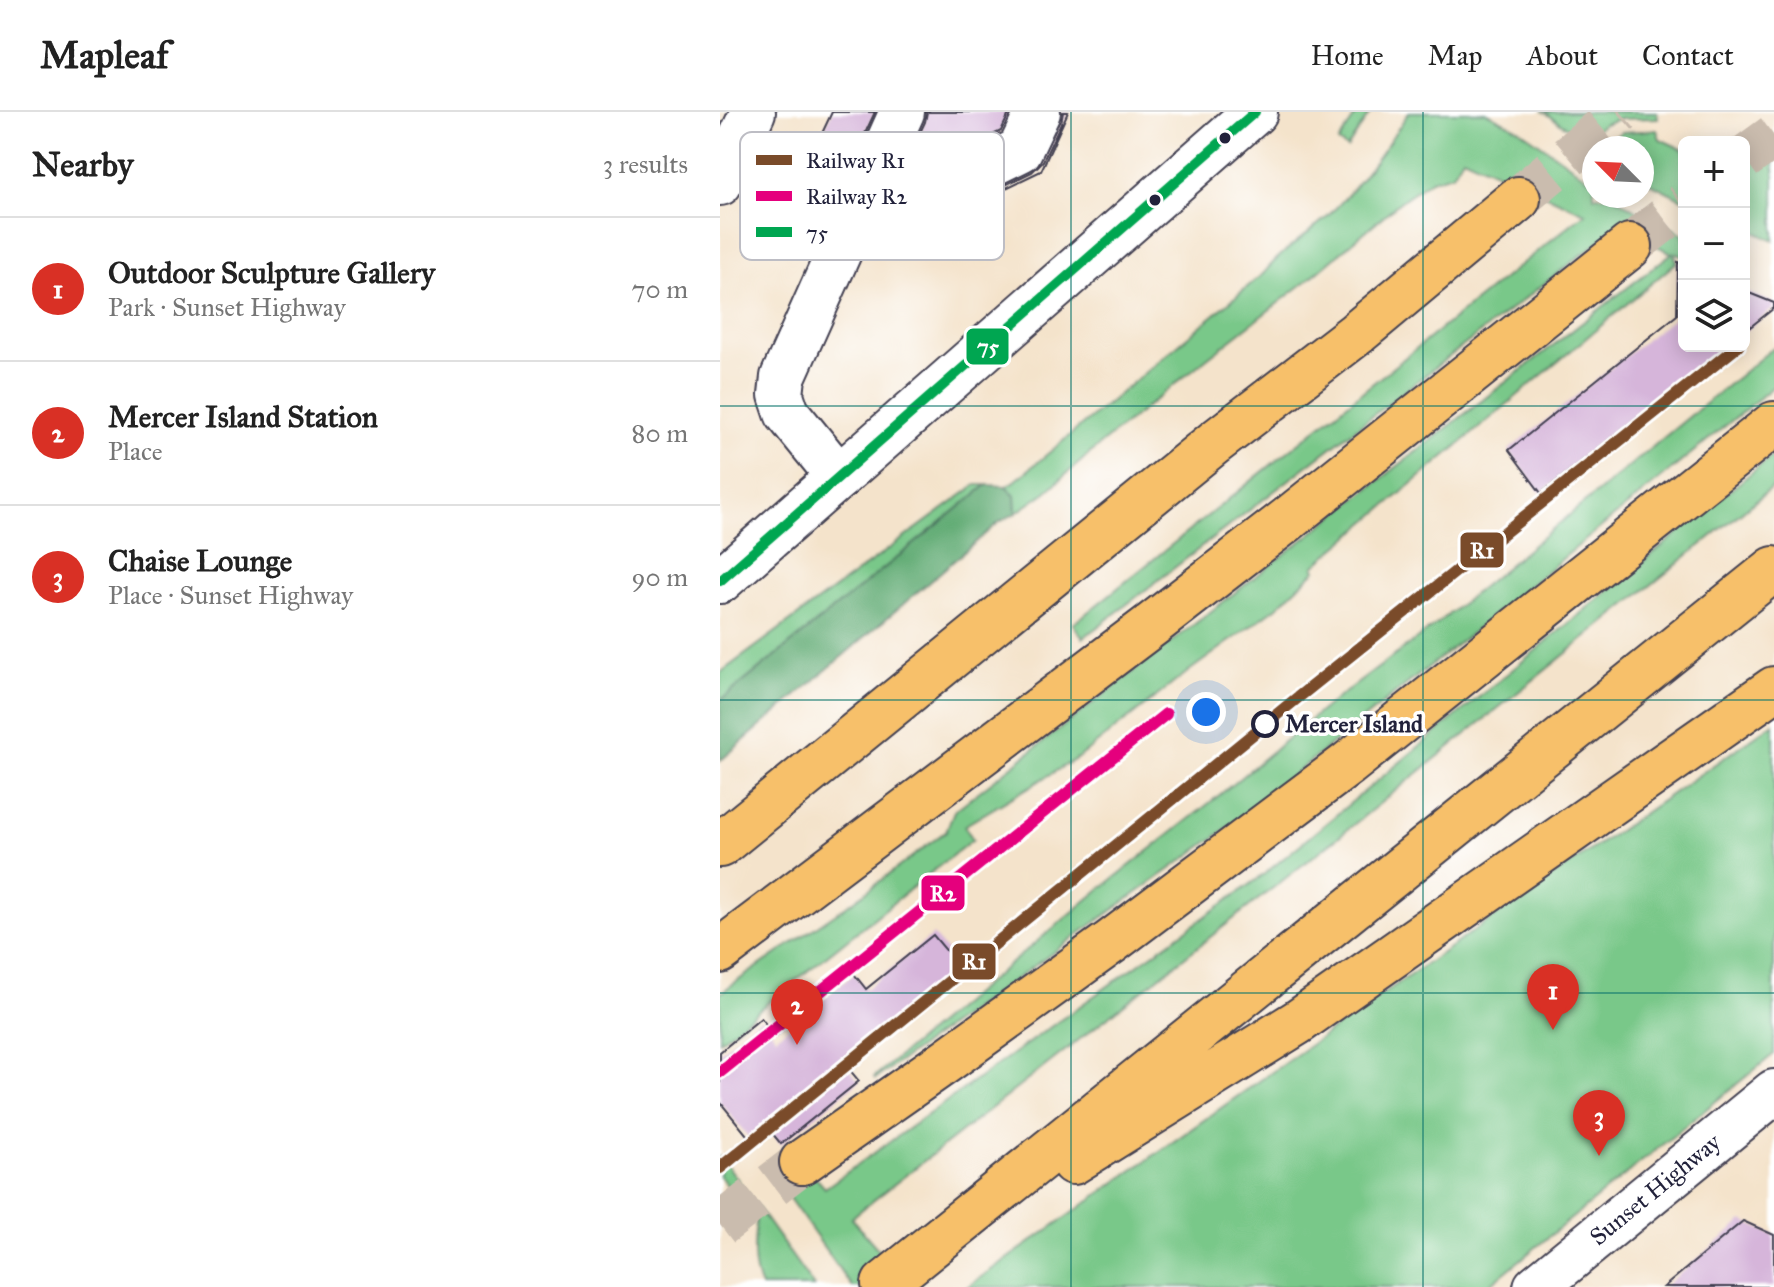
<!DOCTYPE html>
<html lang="en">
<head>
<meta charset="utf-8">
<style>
  :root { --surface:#fff; --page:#f6f6f6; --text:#222; --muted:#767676; --line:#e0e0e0; --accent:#d93025 }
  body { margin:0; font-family:"IM FELL Great Primer",serif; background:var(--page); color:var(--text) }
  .controls { position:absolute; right:24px; top:24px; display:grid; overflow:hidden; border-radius:12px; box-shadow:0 4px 20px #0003 }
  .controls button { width:72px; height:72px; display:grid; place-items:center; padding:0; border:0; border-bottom:2px solid var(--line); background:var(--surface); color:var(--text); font:40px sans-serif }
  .compass { position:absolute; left:862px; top:24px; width:72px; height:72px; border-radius:50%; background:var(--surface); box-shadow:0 4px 20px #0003; rotate:294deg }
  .you { position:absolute; left:486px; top:600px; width:28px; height:28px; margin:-20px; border:6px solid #fff; border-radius:50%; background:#1a73e8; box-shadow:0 0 0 12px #1a73e833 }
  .badge { display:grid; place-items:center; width:52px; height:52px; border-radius:50%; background:var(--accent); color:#fff; font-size:26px; font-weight:700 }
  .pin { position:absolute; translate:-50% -66px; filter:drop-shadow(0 2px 4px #0008) }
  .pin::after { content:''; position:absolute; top:42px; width:28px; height:24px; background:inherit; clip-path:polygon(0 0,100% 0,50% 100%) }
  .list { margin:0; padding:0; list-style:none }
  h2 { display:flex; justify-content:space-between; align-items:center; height:104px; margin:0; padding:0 32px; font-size:34px }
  h2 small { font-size:26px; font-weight:400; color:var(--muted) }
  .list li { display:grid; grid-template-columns:52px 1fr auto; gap:24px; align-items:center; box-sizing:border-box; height:144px; padding:0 32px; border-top:2px solid var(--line) }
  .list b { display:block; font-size:30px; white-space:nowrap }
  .list p { margin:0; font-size:26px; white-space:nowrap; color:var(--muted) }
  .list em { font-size:26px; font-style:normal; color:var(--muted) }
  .icon { flex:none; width:44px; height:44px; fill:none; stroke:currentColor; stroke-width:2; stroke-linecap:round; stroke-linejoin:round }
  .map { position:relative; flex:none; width:1054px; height:1175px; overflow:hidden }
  header { display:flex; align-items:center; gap:48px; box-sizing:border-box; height:112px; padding:0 40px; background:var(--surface); border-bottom:2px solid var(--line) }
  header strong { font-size:38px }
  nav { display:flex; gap:44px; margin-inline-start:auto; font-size:28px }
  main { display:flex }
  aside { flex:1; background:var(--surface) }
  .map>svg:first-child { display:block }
  .green { fill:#79c889; stroke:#4e7562; stroke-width:2 }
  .forest { fill:#62ac75; stroke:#426758; stroke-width:2 }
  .building { fill:#d6b5da }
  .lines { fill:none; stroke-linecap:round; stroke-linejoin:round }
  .highway-tunnel { stroke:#cabcae; stroke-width:44; stroke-dasharray:44 22; stroke-linecap:butt }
  .minor-casing { stroke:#423f51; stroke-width:48 }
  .highway-casing { stroke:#423f51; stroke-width:48 }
  .minor { stroke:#fff; stroke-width:44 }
  .highway { stroke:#f7c06b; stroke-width:44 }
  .bus-1-casing { stroke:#fff; stroke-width:16 }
  .bus-1 { stroke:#00a651; stroke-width:10 }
  .rail-1-casing { stroke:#fff; stroke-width:18 }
  .rail-2-casing { stroke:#fff; stroke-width:18 }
  .rail-1 { stroke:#7a4b2a; stroke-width:12 }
  .rail-2 { stroke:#e5007d; stroke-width:12 }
  .grid { fill:none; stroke:#0f766e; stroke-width:2; stroke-opacity:0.55 }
  .bus-dot { fill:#22223b; stroke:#fff; stroke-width:3 }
  .stop-dot { fill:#fff; stroke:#22223b; stroke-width:4 }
  .labels { text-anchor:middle; stroke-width:7; stroke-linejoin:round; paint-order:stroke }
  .stop-label { font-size:24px; font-weight:bold; fill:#22223b; stroke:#fff; text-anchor:start }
  .street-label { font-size:24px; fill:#22223b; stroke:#fff }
  .key { fill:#fff; stroke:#bdbdc4; stroke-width:2 }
  .key-label { font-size:22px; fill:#22223b }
  .line-badge { stroke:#fff; stroke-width:3 }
  .badge-label { font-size:22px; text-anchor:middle; font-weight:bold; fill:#fff }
</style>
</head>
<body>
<header>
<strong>Mapleaf</strong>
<nav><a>Home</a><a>Map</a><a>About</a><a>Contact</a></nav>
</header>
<main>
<aside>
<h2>Nearby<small>3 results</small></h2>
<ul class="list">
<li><span class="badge">1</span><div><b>Outdoor Sculpture Gallery</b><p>Park · Sunset Highway</p></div><em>70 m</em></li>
<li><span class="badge">2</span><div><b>Mercer Island Station</b><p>Place</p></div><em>80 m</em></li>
<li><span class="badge">3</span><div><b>Chaise Lounge</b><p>Place · Sunset Highway</p></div><em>90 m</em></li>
</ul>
</aside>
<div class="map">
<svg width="1054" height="1175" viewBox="0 0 1054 1175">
  <rect width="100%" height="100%" fill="#fff"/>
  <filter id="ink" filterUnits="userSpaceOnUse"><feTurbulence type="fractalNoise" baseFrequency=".0125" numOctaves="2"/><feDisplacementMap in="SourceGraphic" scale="16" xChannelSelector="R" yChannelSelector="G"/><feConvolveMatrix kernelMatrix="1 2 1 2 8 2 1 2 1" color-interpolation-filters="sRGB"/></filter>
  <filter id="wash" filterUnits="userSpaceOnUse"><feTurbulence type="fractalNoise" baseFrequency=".006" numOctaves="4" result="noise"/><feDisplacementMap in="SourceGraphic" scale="32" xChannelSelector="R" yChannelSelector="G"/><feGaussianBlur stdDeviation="1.8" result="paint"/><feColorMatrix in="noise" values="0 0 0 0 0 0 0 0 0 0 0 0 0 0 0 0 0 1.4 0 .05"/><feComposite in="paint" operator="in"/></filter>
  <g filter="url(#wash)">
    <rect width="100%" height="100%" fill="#f4e3cb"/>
    <path class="green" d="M 638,0 L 651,0 L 627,36 L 618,30 Z
      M 689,0 L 766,0 L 799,17 L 874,70 L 874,84 L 893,84 L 914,97 L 964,122 L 964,145 L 954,141 L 957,150 L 594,454 L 596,458 L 556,496 L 469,559 L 361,644 L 244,714 L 253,727 L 0,929 L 0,881 L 135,788 L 226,719 L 234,699 L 952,141 L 898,115 L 363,526 L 353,512 L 865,101 L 743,45 L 733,62 L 711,68 L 681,89 L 588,168 L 486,247 L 382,331 L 326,380 L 296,401 L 295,384 L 286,374 L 294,370 L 544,161 C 562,138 588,123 609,103 C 640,72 665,36 689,0 Z
      M 824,0 L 937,0 L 938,6 L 898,7 L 884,12 L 863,26 Z
      M 937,18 L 940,27 L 964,38 L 964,88 L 922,67 L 922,36 L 876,36 L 902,20 Z
      M 1024,36 L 1054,49 L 1054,129 L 1024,115 Z
      M 1054,235 L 1054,274 L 760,514 L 494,726 L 155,967 L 154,965 L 379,778 L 497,685 L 607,594 L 718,511 Z
      M 1054,342 L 1054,374 L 622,722 L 131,1106 L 191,1175 L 132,1175 L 61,1075 L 60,1040 L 65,1039 L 82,1050 L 105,1076 L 542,764 Z
      M 256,373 L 267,373 L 0,589 L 0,561 Z
      M 1054,611 L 1054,942 L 767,1175 L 247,1175 L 647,893 Z
      M 0,1045 L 3,1047 L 94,1175 L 41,1175 C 31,1155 34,1130 36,1107 L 0,1065 Z"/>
    <path class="forest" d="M 267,373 L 286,374 L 295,384 L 296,401 L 278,411 L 0,649 L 0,589 Z"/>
    <g id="blocks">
      <path class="building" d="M 112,0 L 155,0 L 141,30 L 139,43 L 144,55 L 154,63 L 223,94 L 233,96 L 244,93 L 312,60 L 323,49 L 341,11 L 343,0 L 348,0 L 321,59 L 255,91 L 235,136 L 163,103 L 165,90 L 160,78 L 151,71 L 137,68 L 125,73 L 117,83 L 81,66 Z
        M 207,0 L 290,0 L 281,19 L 233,43 L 197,27 L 205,10 Z
        M 958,150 L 964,153 L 964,234 L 1006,234 L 821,381 L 789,338 L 957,203 Z
        M 1024,179 L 1054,191 L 1054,196 L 1024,220 Z
        M 213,823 L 240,855 L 123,950 L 139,969 L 61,1032 L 47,1015 L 31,1028 L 0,990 L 0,940 L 41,906 L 56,925 L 134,862 L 146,877 Z
        M 1023,1109 L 1054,1123 L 1054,1175 L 944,1175 Z"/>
    </g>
  </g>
  <g filter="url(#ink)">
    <use href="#blocks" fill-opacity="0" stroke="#423f51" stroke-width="2"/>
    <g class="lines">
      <path class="highway-tunnel" d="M 1024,46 L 1054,24
        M 798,87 L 901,0
        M 910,134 L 964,92
        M 0,1113 L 82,1050"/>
      <defs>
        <g id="minor">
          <path d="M 182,0 L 164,40 L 233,71 L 300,38 L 318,0"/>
          <path d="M 0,71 L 33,0"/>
          <path d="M 119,365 L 67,301 L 61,283 L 63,265 L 140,93"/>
          <path d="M 0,469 L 535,0"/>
          <path id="s1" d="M 816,1175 L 1054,980"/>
        </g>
        <path id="highway" d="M 0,733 L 494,331 L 636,222 L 798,87
          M 0,839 L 433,512 L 567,408 L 910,134
          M 82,1050 L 226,949 L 391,830 L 628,652 L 1054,312
          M 353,1050 L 578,910 L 1054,577
          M 164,1172 L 1054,457"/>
      </defs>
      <use href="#minor" class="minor-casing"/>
      <use href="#highway" class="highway-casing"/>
      <use href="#minor" class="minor"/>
      <use href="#highway" class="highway"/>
      <defs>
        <path id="bus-1" d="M 0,469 L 535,0"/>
      </defs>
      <use href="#bus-1" class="bus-1-casing"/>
      <use href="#bus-1" class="bus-1"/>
      <defs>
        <path id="rail-1" d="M 0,1056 L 576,587 L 1018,234"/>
        <path id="rail-2" d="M 0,960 L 446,602"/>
      </defs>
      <use href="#rail-1" class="rail-1-casing"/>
      <use href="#rail-2" class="rail-2-casing"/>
      <use href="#rail-1" class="rail-1"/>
      <use href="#rail-2" class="rail-2"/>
    </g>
  </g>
  <path class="grid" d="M 351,0 L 351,1175M 703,0 L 703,1175M 0,294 L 1054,294M 0,588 L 1054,588M 0,881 L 1054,881"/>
  <g class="bus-dot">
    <circle cx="505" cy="26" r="7"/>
    <circle cx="435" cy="88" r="7"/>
  </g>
  <circle class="stop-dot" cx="545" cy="612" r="12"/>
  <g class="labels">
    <g class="stop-label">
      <text x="565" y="620">Mercer Island</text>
    </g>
    <g class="street-label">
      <text dy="8" stroke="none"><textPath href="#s1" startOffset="154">Sunset Highway</textPath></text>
    </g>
  </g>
  <rect x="20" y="20" width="264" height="128" rx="12" class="key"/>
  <rect x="36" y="43" width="36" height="10" fill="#7a4b2a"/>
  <rect x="36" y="79" width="36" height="10" fill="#e5007d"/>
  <rect x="36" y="115" width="36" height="10" fill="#00a651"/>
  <g class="key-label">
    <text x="86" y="56">Railway R1</text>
    <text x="86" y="92">Railway R2</text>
    <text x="86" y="128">75</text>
  </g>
  <g class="line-badge">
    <rect x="245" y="215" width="45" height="39" rx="8" fill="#00a651"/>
    <rect x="739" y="419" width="46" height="38" rx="8" fill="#7a4b2a"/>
    <rect x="200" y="762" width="46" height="38" rx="8" fill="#e5007d"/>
    <rect x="231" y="830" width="46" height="39" rx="8" fill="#7a4b2a"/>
  </g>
  <g class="badge-label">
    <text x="268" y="242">75</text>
    <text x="762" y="446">R1</text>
    <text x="223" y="789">R2</text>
    <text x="254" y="857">R1</text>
  </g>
</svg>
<div class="controls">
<button>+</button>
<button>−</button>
<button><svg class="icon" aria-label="layers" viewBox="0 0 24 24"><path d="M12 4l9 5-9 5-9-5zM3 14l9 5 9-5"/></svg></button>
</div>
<svg class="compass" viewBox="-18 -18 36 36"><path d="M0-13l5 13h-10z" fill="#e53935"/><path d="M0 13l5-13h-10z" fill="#767676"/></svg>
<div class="you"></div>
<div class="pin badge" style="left:833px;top:918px">1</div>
<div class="pin badge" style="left:77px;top:933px">2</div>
<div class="pin badge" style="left:879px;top:1044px">3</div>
</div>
</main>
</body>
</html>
